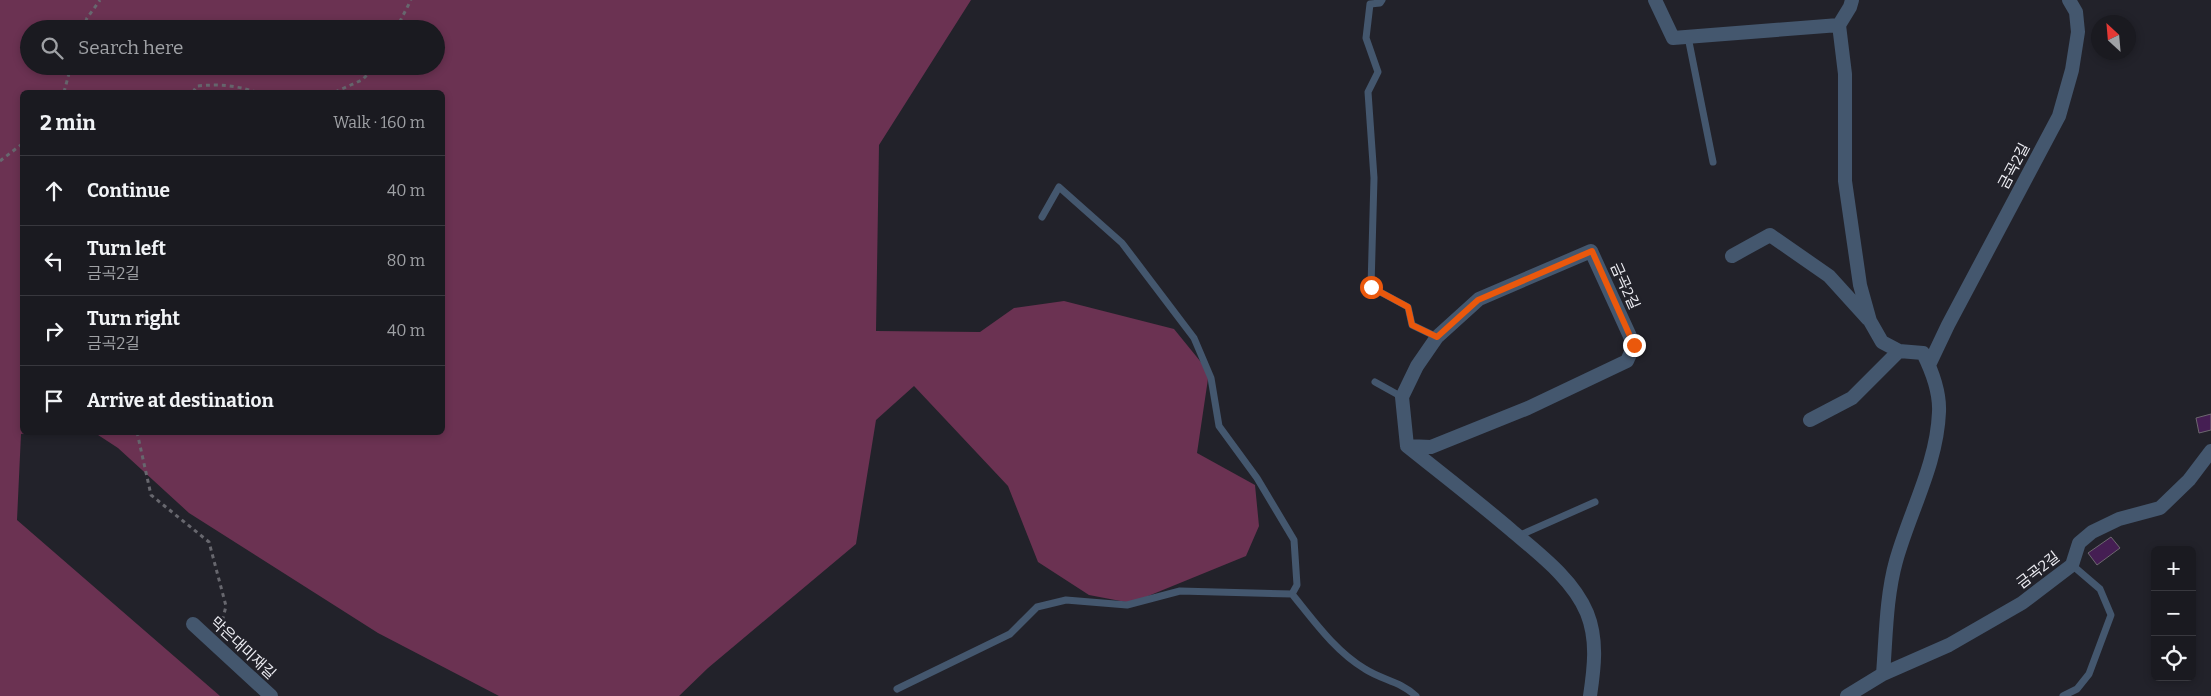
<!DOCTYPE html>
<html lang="en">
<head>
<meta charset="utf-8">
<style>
  :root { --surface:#1a1a20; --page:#232329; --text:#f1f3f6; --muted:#9fa1a5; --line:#38383e }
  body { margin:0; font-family:Bitter,"Noto Sans KR",serif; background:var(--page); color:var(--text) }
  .controls { position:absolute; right:15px; bottom:15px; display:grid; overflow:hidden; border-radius:8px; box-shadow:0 2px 8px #0003 }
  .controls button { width:45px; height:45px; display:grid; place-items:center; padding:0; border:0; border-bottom:1px solid var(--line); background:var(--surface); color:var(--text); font:25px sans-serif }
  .compass { position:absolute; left:2091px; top:15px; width:45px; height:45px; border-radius:50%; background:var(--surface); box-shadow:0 2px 8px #0003; rotate:334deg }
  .stop { position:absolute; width:15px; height:15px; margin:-11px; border:4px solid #ea580c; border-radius:50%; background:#fff }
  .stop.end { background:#ea580c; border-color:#fff; box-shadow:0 1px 5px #0008 }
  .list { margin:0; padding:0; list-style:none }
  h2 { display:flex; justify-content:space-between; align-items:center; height:65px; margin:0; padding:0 20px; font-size:21px }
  h2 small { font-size:16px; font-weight:400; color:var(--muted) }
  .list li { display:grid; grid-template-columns:32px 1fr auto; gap:15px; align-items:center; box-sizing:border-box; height:70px; padding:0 20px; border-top:1px solid var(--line) }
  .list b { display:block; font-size:19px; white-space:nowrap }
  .list p { margin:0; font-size:16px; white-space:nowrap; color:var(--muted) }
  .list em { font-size:16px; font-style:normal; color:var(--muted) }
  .icon { flex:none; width:28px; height:28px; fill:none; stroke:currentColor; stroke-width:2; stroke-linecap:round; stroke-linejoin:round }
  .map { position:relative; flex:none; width:2211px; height:696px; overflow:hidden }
  .search { position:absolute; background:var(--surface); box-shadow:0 2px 8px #0003; left:20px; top:20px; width:425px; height:55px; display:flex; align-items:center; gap:12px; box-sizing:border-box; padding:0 18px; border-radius:28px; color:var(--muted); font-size:19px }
  .panel { position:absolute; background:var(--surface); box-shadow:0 2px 8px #0003; left:20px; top:90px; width:425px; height:345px; border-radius:8px }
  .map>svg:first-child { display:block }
  .green { fill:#6b3252; fill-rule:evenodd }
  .building { fill:#451e53; stroke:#6d676f }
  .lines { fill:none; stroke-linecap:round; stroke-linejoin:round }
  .path { stroke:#67676e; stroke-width:3; stroke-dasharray:4 4; stroke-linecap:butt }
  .service { stroke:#44576e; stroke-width:7 }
  .minor { stroke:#44576e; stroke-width:14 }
  .route { stroke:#ea580c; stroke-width:6 }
  .labels { text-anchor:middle; stroke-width:5; stroke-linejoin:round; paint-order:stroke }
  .street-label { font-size:15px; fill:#ededf3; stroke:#22222a }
</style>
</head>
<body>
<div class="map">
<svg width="2211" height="696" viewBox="0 0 2211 696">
  <rect width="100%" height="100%" fill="#22222a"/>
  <path class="green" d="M 0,0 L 971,0 L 879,145 L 876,331 L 980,332 L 1014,308 L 1064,301 L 1174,329 L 1209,372 L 1197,453 L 1255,485 L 1259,526 L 1246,556 L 1131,603 L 1089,595 L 1038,562 L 1008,486 L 914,386 L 876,420 L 856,544 L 708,668 L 679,696 L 499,696 L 378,633 L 189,513 L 118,448 L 95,433 L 442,432 L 442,92 L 22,92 L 22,432 L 27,433 L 21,434 L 17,520 L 220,696 L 0,696 ZM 29,29 L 436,29 L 436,66 L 29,66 Z"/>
  <path class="building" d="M 2211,414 L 2211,430 L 2199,433 L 2196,418 Z
    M 2111,537 L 2120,548 L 2097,565 L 2088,553 Z"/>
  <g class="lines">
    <path class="path" d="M 83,29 L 87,18 L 100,0
      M 396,29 L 411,0
      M 64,92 L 71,66
      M 193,92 L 197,86 C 219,84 235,85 256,92
      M 335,92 L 362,80 L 376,66
      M 0,161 L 22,144
      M 137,432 L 151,495 L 209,542 L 226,606 L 220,630"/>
    <path class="service" d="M 1382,0 L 1380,3 L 1370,4 L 1366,38 L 1378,72 L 1368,92 L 1374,178 L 1371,287 L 1408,307 L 1412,325 L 1437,337
      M 1688,37 L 1713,162
      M 1042,217 L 1059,187 L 1122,243 L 1194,338 L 1211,378 L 1219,426 L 1257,478 L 1294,540 L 1297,585 L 1292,594 C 1314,621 1335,651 1365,669 C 1382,680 1400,681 1416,696
      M 1375,382 L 1402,397
      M 1518,536 L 1595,502
      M 897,689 L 1010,634 L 1037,607 L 1066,600 L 1127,605 L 1180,591 L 1292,594
      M 2063,696 L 2077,689 L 2089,674 L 2111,615 L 2100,589 L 2072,565"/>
    <path class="minor" d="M 1655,0 L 1673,38 L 1839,25
      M 1852,0 L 1850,7 L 1839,25 L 1845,74 L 1845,181 L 1860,285 L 1870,321 L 1882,342 L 1899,351 L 1923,353 C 1932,371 1940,392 1939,412 C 1937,464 1910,511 1896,561 C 1886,597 1886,637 1883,674
      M 1732,256 L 1770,235 L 1829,276 L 1868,319
      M 1929,365 L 1948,325 L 2059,116 L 2072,70 L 2078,32 L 2076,12 L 2069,0
      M 1810,420 L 1852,398 L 1899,351
      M 1407,446 L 1431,447 L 1528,408 L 1627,361 L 1634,345 L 1591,251 L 1479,299 L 1437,337 L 1417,366 L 1402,397 L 1407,446 C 1442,474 1477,501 1511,530 C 1538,553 1573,579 1587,613 C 1598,640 1594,669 1590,696
      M 193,624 L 271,696
      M 1847,696 L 1883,674 L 1949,645 L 2022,603 L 2072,565 L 2079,543 L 2092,532 L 2119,519 L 2160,508 L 2189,480 L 2211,451"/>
  </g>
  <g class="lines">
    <path class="route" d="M 1371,287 L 1408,307 L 1412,325 L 1437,337 L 1478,300 L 1592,251 L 1634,345"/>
  </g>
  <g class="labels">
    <g class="street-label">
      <text transform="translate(2014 166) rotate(-62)" y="5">금곡2길</text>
      <text transform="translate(1625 286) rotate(66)" y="5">금곡2길</text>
      <text transform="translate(2038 570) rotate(-38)" y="5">금곡2길</text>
      <text transform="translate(243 648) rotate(43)" y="5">막은대미재길</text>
    </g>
  </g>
</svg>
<div class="controls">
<button>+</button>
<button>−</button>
<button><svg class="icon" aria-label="locate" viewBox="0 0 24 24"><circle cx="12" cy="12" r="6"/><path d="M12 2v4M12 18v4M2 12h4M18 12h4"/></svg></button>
</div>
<svg class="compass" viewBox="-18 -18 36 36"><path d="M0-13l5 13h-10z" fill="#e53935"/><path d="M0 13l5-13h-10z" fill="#9fa1a5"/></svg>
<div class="stop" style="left:1371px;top:287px"></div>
<div class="stop end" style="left:1634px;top:345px"></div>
<div class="search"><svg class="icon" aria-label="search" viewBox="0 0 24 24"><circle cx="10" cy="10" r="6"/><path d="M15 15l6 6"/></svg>Search here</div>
<section class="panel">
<h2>2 min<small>Walk · 160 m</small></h2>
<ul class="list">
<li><svg class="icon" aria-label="ahead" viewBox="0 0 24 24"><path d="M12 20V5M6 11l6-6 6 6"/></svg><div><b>Continue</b></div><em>40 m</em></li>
<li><svg class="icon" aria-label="left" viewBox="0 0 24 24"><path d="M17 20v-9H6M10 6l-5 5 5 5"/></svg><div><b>Turn left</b><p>금곡2길</p></div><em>80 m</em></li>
<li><svg class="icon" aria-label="right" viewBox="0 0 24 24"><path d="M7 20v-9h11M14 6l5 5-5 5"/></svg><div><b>Turn right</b><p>금곡2길</p></div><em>40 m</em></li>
<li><svg class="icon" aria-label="arrive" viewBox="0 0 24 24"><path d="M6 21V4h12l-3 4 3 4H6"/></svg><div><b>Arrive at destination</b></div></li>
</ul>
</section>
</div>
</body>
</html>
